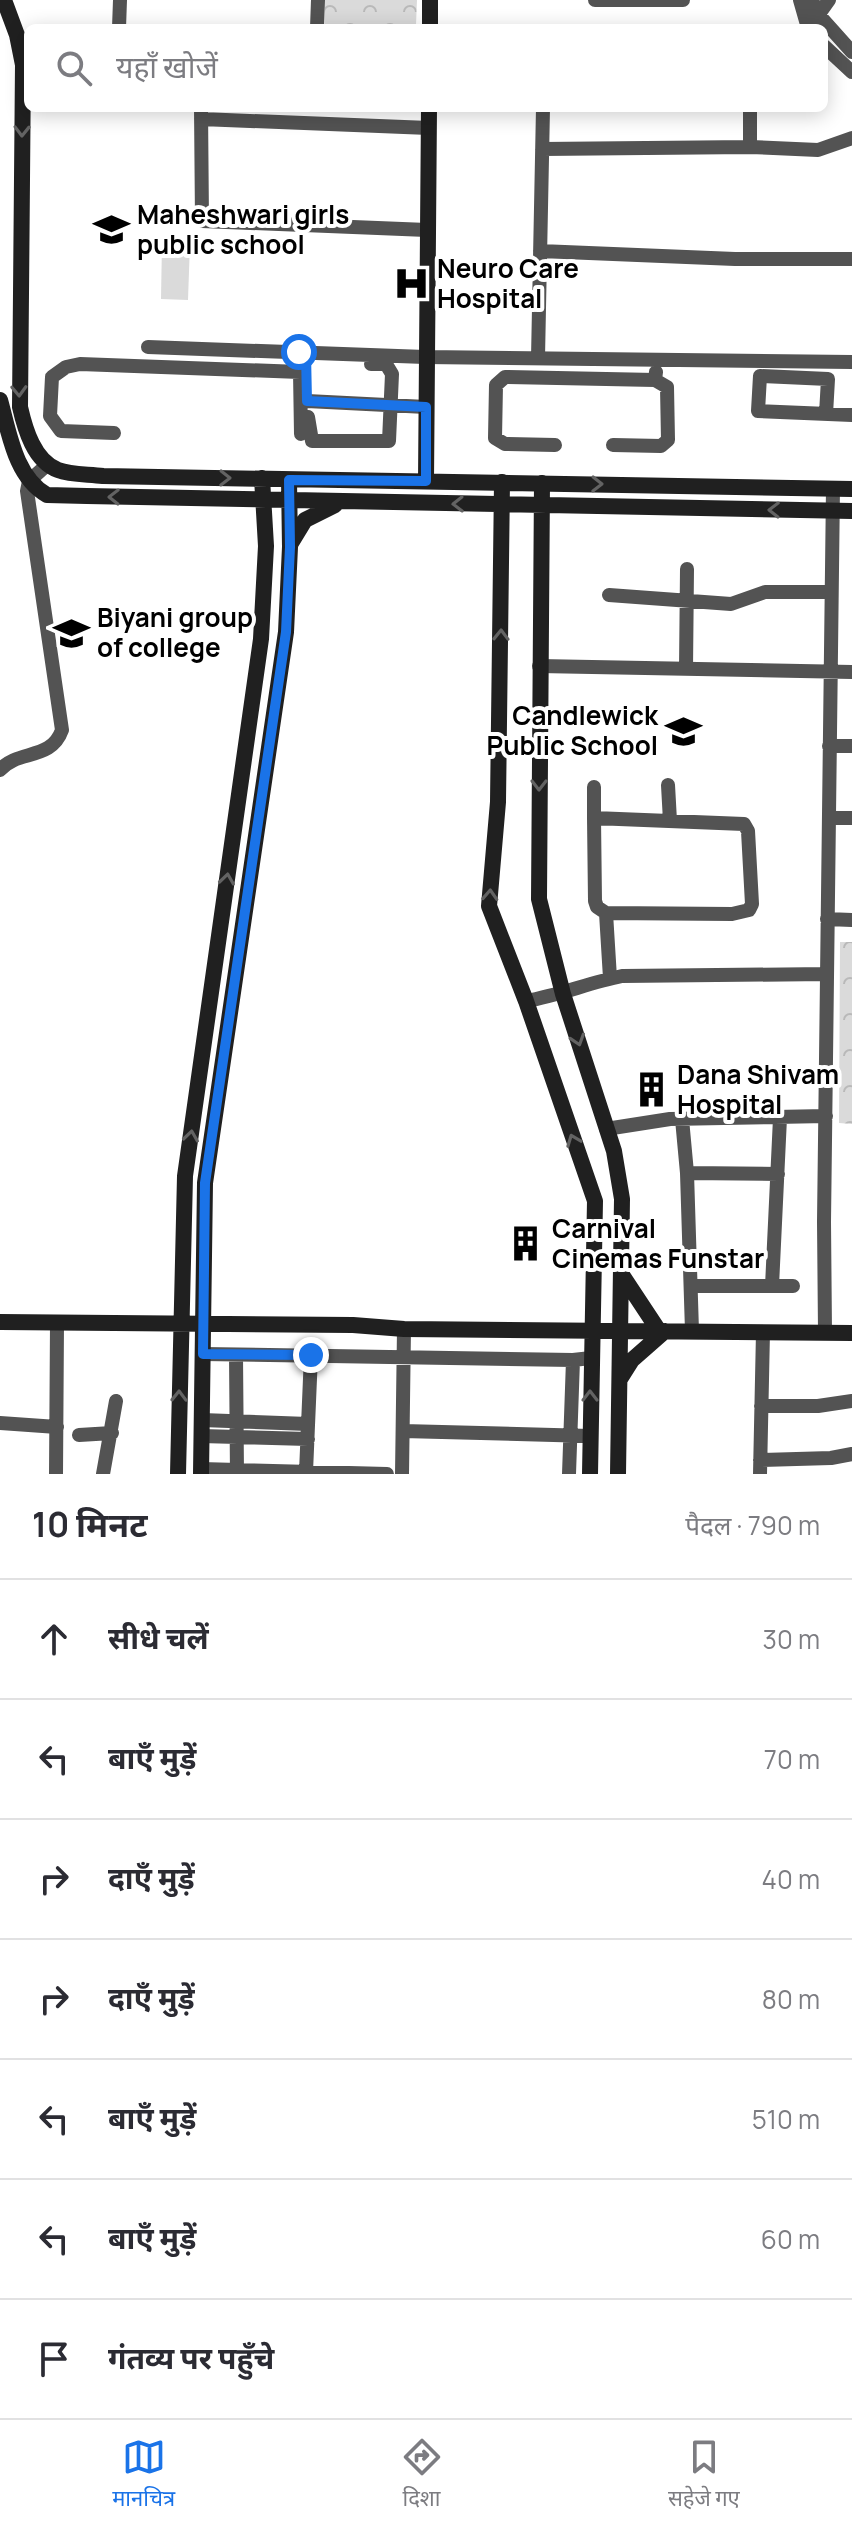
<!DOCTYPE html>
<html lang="hi">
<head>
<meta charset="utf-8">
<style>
  :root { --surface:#fff; --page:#f2f2f3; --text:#2b2b33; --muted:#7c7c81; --line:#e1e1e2; --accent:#1a73e8 }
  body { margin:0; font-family:Manrope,"Noto Sans Devanagari",sans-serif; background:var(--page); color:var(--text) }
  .stop { position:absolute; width:24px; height:24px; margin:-18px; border:6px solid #1a73e8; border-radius:50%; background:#fff }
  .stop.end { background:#1a73e8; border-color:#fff; box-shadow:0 2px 8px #0008 }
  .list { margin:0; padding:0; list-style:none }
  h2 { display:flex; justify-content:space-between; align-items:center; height:104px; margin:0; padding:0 32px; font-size:34px }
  h2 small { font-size:26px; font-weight:400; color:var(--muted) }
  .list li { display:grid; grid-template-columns:52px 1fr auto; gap:24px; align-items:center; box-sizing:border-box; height:120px; padding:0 32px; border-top:2px solid var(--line) }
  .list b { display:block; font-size:30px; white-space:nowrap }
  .list em { font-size:26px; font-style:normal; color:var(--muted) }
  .icon { flex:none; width:44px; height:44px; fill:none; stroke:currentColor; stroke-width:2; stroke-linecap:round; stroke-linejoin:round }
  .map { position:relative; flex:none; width:852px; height:1474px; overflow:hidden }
  .search { position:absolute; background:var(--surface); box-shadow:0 4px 20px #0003; left:24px; right:24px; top:24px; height:88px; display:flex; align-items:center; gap:20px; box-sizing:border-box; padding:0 28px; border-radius:12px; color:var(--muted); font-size:30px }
  .sheet { height:944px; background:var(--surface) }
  nav { display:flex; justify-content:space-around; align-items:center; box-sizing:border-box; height:112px; border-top:2px solid var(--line); background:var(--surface); font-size:22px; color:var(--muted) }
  nav a { display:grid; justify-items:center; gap:4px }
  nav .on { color:var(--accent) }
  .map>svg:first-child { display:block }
  .park { fill:url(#park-crowns) }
  .garden { fill:#dadada }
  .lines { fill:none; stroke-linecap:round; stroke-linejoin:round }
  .street { stroke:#535353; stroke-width:14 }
  .secondary { stroke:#202020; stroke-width:16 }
  .oneway { stroke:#636363 }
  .route { stroke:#1a73e8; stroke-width:10 }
  .labels { text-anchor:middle; stroke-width:8; stroke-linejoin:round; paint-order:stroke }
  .poi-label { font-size:26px; font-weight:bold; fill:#000; stroke:#fff; text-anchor:start }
</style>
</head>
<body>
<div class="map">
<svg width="852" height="1474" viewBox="0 0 852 1474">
  <defs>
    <pattern id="park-crowns" width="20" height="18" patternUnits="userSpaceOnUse" patternTransform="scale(2)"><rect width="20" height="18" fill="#dadada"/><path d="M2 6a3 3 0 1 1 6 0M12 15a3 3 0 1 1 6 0" fill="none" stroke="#b9b9b9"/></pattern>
  </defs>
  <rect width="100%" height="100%" fill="#fff"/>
  <path class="park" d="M 325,0 L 417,0 L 416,25 L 325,25 Z
    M 840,942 L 852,942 L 852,1124 L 839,1123 Z"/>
  <path class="garden" d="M 162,243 L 190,243 L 188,300 L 161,299 Z"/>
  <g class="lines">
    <path class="street" d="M 595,0 L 683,0
      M 800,0 L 808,28
      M 812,0 L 817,13 L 852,52
      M 119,28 L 120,0
      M 317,28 L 318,0
      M 809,28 L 829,0
      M 824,46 L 852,72
      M 201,108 L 202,221 L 427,230
      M 201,119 L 429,128
      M 750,147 L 818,150 L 852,138
      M 542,149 L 750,147 L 750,108
      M 540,251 L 735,259 L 852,259
      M 148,347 L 425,357 L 852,362
      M 538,358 L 543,108
      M 307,401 L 426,407
      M 826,414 L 828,379 L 760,376 L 758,411 L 852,415
      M 308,417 L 312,441 L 389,441 L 392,374 L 386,364 L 371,364
      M 114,433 L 61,431 L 50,416 L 52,377 L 66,367 L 80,364 L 300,372 L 301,434
      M 555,445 L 505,444 L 495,438 L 496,385 L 505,377 L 655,380
      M 613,445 L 661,446 L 668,440 L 667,387 L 655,380 L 656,372
      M 609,595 L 731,604 L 765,592 L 831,592
      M 539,666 L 852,672
      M 686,669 L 687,569
      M 829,746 L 852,746
      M 0,770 C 18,749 51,761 62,730 L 27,491 L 29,481 L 48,464
      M 668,785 L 670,821
      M 594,818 L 744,824 L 748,831 L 752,904 L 749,910 L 732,914 L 606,913 L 597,907 L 595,901 Z
      M 594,818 L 594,787
      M 830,818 L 852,818
      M 606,913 L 610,978
      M 827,919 L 852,920
      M 526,1001 C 560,995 588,983 622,976 L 827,974
      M 682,1119 L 687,1173
      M 606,1129 L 670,1119 L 826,1116
      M 691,1286 L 793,1286
      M 772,1286 L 780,1118
      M 692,1331 L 687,1173 L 778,1174
      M 825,1332 L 824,1222 L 833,488
      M 203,1354 L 573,1360 L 591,1358
      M 236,1355 L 237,1474
      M 761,1406 L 818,1406 L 852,1401
      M 202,1420 L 308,1424
      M 0,1423 L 57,1427
      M 403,1431 L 590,1436
      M 79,1435 L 112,1433
      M 201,1436 L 308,1439
      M 760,1460 L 831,1458 L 852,1454
      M 201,1469 L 387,1474
      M 306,1472 L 311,1355
      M 56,1474 L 57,1324
      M 103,1474 L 116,1401
      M 402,1474 L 404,1329
      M 569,1474 L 573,1360
      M 760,1474 L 763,1332"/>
    <path class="secondary" d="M 4,0 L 17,35 L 23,65 L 20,407 C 25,429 34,461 58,470 C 71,475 89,474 103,476 L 852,489
      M 430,0 L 430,28
      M 0,400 C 9,432 15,477 47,495 C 315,502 583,507 852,511
      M 426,481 L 429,108
      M 502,482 L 498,802 L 489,906 L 526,1001 L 595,1201 L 590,1474
      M 542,483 L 539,899 L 563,994 L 614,1151 L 622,1199 L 618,1474
      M 291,543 L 305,520 L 335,505
      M 622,1275 L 659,1331
      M 0,1322 L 353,1325 L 404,1329 L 852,1333
      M 620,1379 L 632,1360 L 665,1331
      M 178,1474 L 185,1176 L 261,639 L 266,546 L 262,478
      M 201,1474 L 205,1183 L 286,632 L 290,547 L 289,480"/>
  </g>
  <defs><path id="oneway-chevron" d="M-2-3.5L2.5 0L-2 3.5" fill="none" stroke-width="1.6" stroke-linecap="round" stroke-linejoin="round" transform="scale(2)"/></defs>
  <g class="oneway">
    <use href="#oneway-chevron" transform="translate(22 131) rotate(91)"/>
    <use href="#oneway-chevron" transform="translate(19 391) rotate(88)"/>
    <use href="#oneway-chevron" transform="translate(225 478) rotate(1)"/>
    <use href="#oneway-chevron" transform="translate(597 484) rotate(1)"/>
    <use href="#oneway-chevron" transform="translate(114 497) rotate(-179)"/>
    <use href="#oneway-chevron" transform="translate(458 504) rotate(179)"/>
    <use href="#oneway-chevron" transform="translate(774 510) rotate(-179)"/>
    <use href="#oneway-chevron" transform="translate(501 635) rotate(-89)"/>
    <use href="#oneway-chevron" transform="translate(539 785) rotate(90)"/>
    <use href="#oneway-chevron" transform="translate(227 879) rotate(-82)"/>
    <use href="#oneway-chevron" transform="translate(490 895) rotate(-87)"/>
    <use href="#oneway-chevron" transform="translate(578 1040) rotate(72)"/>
    <use href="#oneway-chevron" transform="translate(191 1136) rotate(-82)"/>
    <use href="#oneway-chevron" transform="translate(573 1140) rotate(-111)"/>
    <use href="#oneway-chevron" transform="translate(179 1396) rotate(-89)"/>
    <use href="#oneway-chevron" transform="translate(590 1396) rotate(-90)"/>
  </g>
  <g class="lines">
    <path class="route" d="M 299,352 L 306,353 L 307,401 L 426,407 L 426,481 L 289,480 L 290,547 L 286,632 L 205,1183 L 203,1354 L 311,1355"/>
  </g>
  <defs>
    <symbol id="school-bare" viewBox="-9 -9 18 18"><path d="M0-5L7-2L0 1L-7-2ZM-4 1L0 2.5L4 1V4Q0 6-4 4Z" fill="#000" stroke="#fff" stroke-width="2.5" paint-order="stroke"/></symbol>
    <symbol id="hospital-bare" viewBox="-9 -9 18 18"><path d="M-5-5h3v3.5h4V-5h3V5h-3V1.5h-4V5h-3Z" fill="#000" stroke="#fff" stroke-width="2.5" paint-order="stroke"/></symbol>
    <symbol id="university-bare" viewBox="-9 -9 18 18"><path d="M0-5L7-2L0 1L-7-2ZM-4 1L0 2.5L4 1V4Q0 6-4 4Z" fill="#000" stroke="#fff" stroke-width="2.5" paint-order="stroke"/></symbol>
    <symbol id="building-bare" viewBox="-9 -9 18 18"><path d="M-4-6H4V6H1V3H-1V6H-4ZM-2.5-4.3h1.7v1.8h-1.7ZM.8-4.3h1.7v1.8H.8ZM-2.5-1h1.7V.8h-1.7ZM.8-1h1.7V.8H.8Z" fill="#000" stroke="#fff" stroke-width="2.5" paint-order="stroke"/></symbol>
  </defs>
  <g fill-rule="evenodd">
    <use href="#school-bare" x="86" y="204" width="51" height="51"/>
    <use href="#hospital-bare" x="386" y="258" width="51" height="51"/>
    <use href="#university-bare" x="46" y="608" width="51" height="51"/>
    <use href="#school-bare" x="658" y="706" width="51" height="51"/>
    <use href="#building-bare" x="626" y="1064" width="51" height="51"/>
    <use href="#building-bare" x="500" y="1218" width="51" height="51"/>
  </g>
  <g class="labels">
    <g class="poi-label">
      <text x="137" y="224">Maheshwari girls<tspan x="137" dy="30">public school</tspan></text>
      <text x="437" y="278">Neuro Care<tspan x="437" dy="30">Hospital</tspan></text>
      <text x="97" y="627">Biyani group<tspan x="97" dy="30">of college</tspan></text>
      <text x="658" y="725" text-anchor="end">Candlewick<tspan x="658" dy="30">Public School</tspan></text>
      <text x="677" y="1084">Dana Shivam<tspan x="677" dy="30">Hospital</tspan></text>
      <text x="552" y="1238">Carnival<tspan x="552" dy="30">Cinemas Funstar</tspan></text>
    </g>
  </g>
</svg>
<div class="stop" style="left:299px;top:352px"></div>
<div class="stop end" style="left:311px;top:1355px"></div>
<div class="search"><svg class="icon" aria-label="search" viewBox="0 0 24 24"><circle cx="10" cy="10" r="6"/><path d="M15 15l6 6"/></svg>यहाँ खोजें</div>
</div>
<section class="sheet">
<h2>10 मिनट<small>पैदल · 790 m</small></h2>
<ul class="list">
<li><svg class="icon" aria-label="ahead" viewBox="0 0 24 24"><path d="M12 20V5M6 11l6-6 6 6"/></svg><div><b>सीधे चलें</b></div><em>30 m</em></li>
<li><svg class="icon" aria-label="left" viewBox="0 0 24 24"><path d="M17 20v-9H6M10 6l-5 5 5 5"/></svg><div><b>बाएँ मुड़ें</b></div><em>70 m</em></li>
<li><svg class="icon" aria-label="right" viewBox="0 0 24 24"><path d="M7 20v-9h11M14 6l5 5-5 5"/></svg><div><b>दाएँ मुड़ें</b></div><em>40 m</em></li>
<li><svg class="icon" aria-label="right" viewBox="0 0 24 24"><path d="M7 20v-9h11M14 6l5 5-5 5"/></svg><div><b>दाएँ मुड़ें</b></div><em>80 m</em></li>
<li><svg class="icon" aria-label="left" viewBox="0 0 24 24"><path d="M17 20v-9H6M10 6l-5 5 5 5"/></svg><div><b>बाएँ मुड़ें</b></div><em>510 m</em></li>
<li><svg class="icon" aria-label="left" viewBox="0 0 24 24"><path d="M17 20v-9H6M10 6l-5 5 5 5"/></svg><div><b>बाएँ मुड़ें</b></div><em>60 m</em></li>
<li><svg class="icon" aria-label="arrive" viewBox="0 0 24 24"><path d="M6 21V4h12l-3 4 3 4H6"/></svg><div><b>गंतव्य पर पहुँचे</b></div></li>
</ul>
</section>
<nav>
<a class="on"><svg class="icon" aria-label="map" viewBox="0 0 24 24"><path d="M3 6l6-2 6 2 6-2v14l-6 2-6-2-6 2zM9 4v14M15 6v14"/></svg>मानचित्र</a>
<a><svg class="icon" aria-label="directions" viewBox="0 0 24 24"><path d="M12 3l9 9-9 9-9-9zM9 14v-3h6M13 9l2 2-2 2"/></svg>दिशा</a>
<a><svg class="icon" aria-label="saved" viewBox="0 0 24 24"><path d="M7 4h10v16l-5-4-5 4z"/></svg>सहेजे गए</a>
</nav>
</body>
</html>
